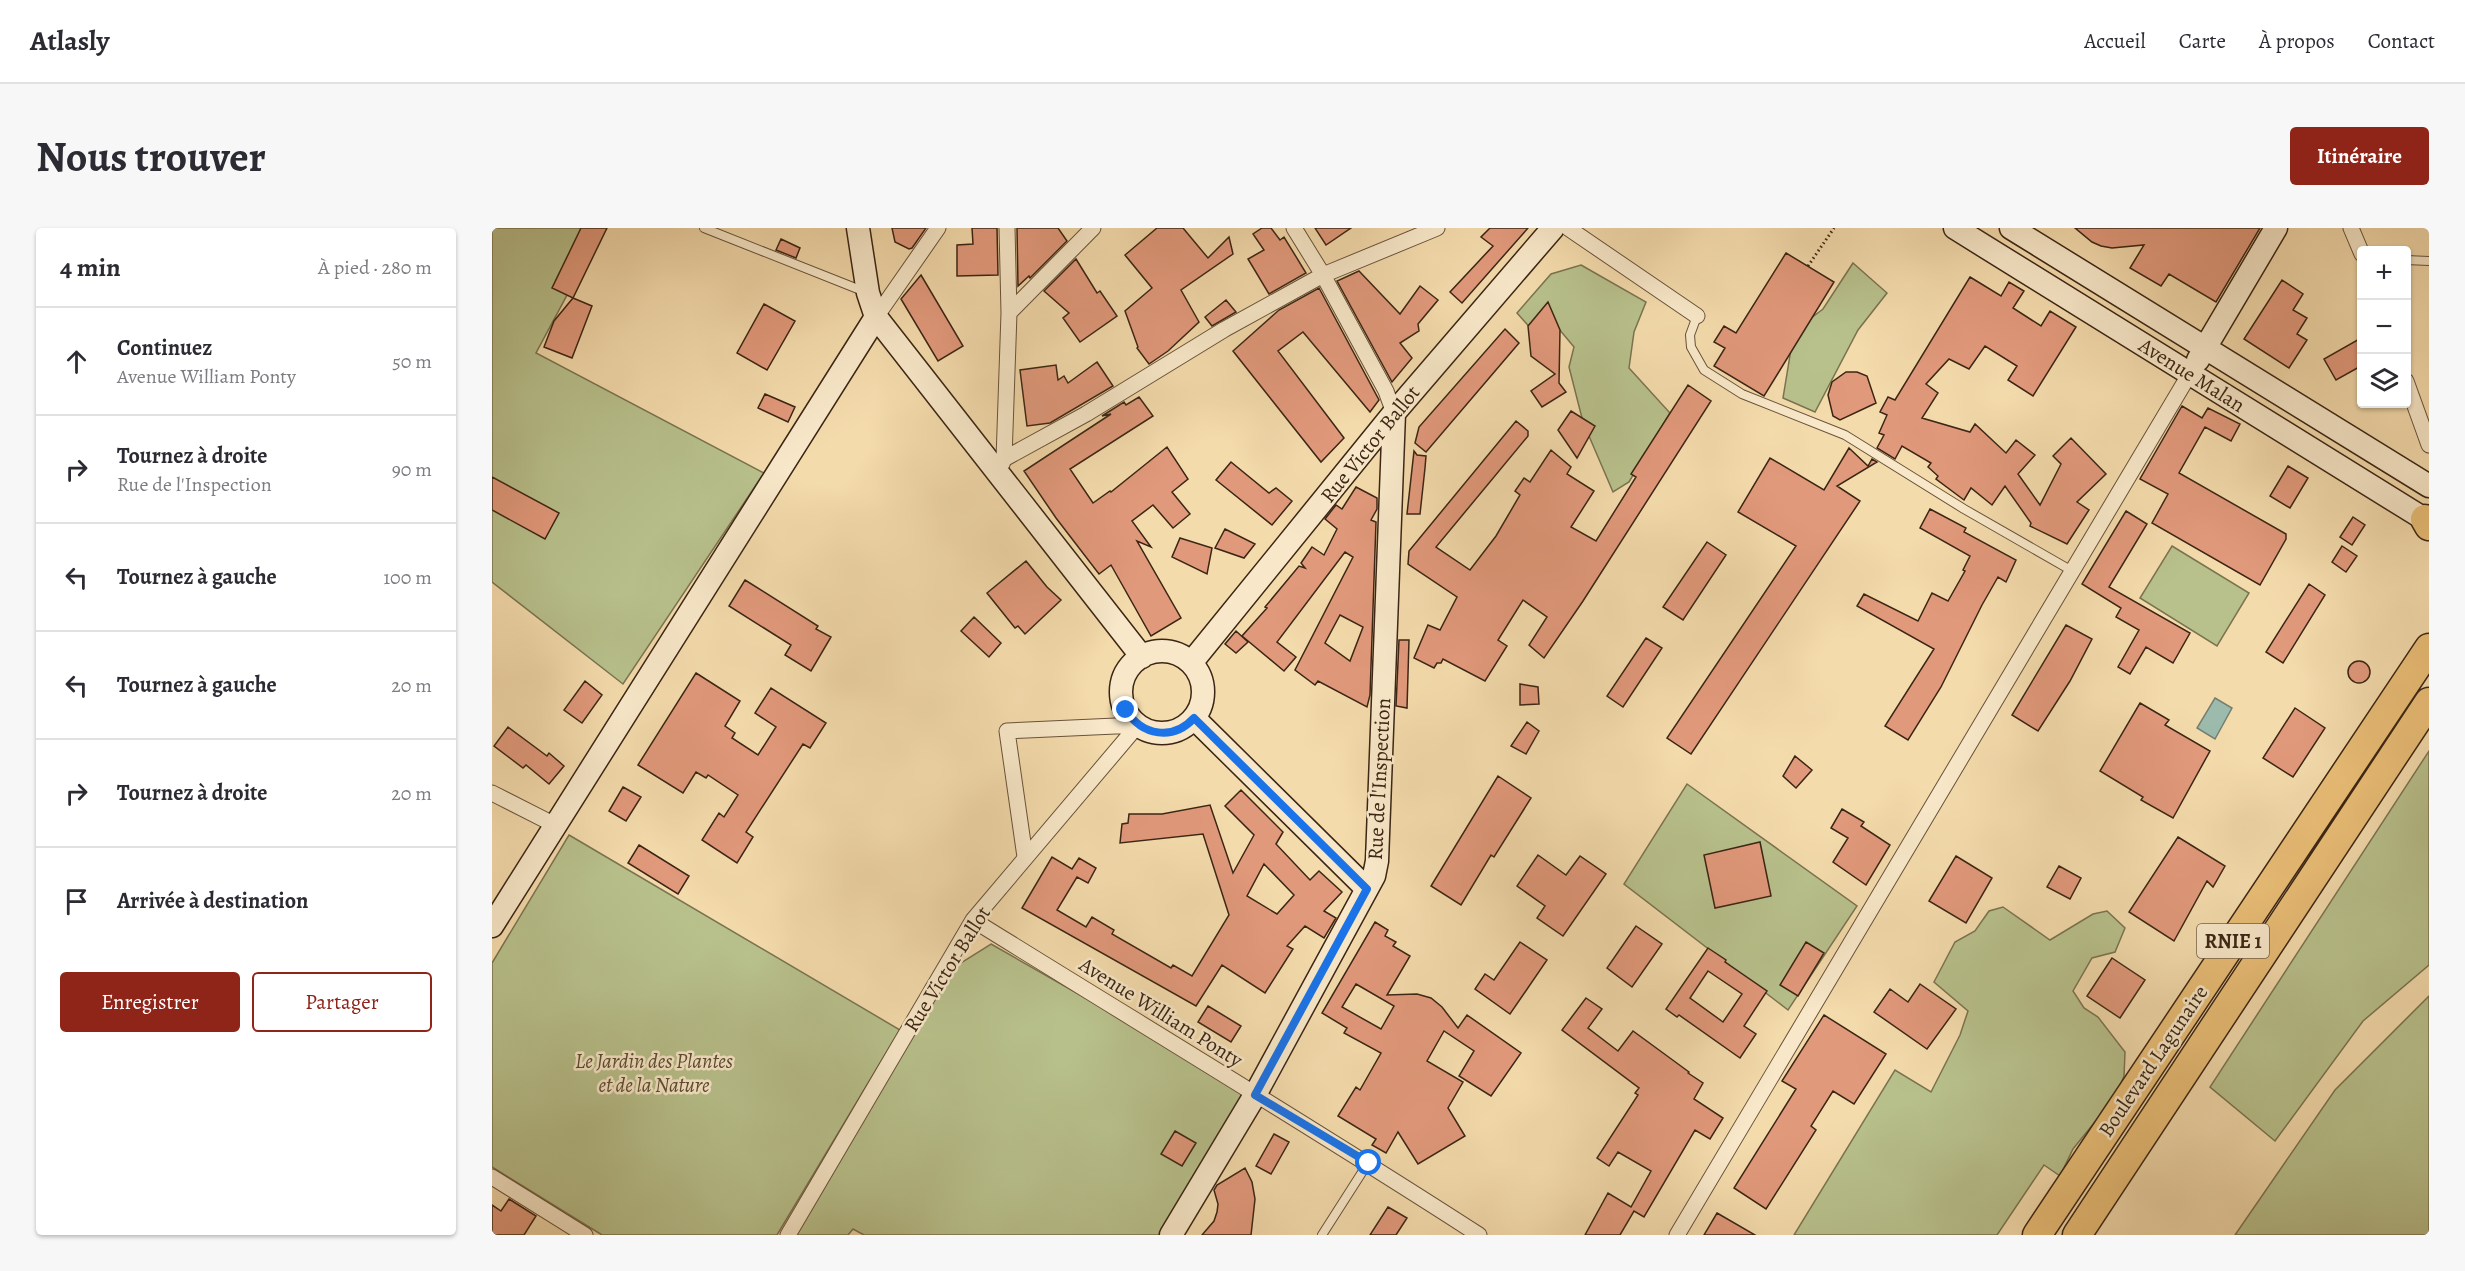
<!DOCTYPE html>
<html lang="fr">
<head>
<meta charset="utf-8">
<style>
  :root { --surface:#fff; --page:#f7f7f7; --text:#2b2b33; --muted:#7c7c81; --line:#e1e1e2; --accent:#8f2418 }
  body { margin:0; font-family:Alegreya,serif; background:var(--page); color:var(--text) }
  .controls { position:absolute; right:18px; top:18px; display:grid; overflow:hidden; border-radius:6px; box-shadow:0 2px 4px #0004 }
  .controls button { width:54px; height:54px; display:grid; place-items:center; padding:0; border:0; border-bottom:2px solid var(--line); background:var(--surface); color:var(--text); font:30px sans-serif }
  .stop { position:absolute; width:18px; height:18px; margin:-14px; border:4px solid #1a73e8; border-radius:50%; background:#fff }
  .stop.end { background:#1a73e8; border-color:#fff; box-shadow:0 2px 6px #0008 }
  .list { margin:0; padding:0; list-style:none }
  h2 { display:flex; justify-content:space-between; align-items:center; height:78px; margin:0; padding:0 24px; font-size:26px }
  h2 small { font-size:20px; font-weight:400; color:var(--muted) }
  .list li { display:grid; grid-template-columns:39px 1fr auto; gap:18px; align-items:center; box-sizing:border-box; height:108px; padding:0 24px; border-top:2px solid var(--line) }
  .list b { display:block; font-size:22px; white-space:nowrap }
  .list p { margin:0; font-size:20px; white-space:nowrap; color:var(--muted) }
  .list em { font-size:20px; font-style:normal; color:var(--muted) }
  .actions { display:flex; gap:12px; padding:18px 24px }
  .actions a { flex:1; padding:14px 0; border:2px solid var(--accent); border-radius:6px; text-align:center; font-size:21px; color:var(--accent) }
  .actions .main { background:var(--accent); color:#fff }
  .icon { flex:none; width:33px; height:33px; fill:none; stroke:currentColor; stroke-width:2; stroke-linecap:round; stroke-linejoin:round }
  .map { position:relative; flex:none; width:1937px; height:1007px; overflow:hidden; border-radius:6px }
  header { display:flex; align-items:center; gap:36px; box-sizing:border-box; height:84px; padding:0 30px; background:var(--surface); border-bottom:2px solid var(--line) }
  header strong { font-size:28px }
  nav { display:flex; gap:33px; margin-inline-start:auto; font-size:21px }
  .intro { display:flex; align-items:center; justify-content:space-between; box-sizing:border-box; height:144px; padding:0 36px }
  h1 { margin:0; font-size:42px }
  .button { padding:15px 27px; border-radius:6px; background:var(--accent); color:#fff; font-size:21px; font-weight:700 }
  main { display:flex; gap:36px; padding:0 36px }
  aside { flex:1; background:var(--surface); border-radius:6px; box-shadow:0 2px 4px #0004 }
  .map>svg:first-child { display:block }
  .green { fill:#b8c18c; stroke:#7a7350; stroke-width:1.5 }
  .water { fill:#9cbbad; stroke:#757f70; stroke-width:1.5 }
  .building { fill:#e1997b; stroke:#3b2514; stroke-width:1.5; fill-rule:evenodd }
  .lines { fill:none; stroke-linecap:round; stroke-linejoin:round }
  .lane-casing { stroke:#69523a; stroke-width:10 }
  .street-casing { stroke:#69523a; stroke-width:17 }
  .secondary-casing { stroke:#3b2514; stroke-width:25 }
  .highway-casing { stroke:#3b2514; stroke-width:31 }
  .path { stroke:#3b2514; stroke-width:3; stroke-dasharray:1.5 3; stroke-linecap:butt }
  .lane { stroke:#f8e8c9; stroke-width:8 }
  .street { stroke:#f8e8c9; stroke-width:15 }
  .secondary { stroke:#f8e8c9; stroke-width:22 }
  .highway { stroke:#eabe76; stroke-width:28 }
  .route { stroke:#1a73e8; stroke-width:8 }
  .labels { text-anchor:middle; stroke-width:5; stroke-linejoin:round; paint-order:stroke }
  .shield { fill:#f8e8c9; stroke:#74604a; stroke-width:1.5 }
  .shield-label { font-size:20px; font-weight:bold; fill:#3b2514 }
  .street-label { font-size:21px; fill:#3b2514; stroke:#f8e8c9 }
  .park-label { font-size:21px; font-style:italic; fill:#5a4c32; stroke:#f8e8c9 }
</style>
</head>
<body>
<header>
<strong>Atlasly</strong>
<nav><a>Accueil</a><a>Carte</a><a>À propos</a><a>Contact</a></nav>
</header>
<div class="intro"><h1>Nous trouver</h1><a class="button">Itinéraire</a></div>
<main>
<aside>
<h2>4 min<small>À pied · 280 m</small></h2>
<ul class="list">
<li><svg class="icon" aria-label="ahead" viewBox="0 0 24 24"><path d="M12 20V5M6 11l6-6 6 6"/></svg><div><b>Continuez</b><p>Avenue William Ponty</p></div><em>50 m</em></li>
<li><svg class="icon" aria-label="right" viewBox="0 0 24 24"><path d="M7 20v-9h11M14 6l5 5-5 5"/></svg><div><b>Tournez à droite</b><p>Rue de l'Inspection</p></div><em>90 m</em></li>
<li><svg class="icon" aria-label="left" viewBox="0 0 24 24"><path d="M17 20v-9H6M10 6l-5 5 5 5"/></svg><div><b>Tournez à gauche</b></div><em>100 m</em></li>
<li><svg class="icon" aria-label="left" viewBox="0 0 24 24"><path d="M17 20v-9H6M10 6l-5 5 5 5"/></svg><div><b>Tournez à gauche</b></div><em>20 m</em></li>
<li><svg class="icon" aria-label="right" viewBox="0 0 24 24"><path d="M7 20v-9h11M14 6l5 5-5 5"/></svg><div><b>Tournez à droite</b></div><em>20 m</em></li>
<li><svg class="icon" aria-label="arrive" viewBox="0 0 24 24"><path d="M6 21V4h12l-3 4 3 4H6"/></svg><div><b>Arrivée à destination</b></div></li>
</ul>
<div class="actions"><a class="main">Enregistrer</a><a>Partager</a></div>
</aside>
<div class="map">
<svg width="1937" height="1007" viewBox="0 0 1937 1007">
  <rect width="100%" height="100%" fill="#f4dbac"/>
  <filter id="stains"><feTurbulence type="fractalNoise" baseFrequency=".00333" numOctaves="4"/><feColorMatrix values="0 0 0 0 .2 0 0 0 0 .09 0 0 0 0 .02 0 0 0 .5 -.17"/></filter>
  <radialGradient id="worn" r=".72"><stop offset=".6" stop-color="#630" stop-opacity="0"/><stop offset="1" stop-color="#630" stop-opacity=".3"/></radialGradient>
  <path class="green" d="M 0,0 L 111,0 L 44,125 L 272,245 L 131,456 L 0,354 Z
    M 1361,35 L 1395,65 L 1366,102 L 1323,184 L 1291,170 L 1302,103 L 1331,81 Z
    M 1089,37 L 1154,74 L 1142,104 L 1137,140 L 1178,185 L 1137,254 L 1121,264 L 1091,194 L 1077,139 L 1082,119 L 1057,89 L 1042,104 L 1025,85 L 1059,46 Z
    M 1680,318 L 1757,365 L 1725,418 L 1648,370 Z
    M 1937,523 L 1937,737 L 1871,793 L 1783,913 L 1718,859 Z
    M 1195,556 L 1365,678 L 1296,782 L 1132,656 Z
    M 77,607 L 408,802 L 285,1007 L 110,1007 L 0,939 L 0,735 Z
    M 1511,679 L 1558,712 L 1601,686 L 1615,683 L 1633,700 L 1623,724 L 1600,730 L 1581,763 L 1592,780 L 1606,789 L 1633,824 L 1632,848 L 1624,868 L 1581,921 L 1568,948 L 1552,937 L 1505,1007 L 1302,1007 L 1403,842 L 1439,864 L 1468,807 L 1476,783 L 1442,754 L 1463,714 L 1483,703 L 1497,683 Z
    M 499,716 L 763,867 L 679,1007 L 372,1007 L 361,1001 L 356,1007 L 296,1007 L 448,748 Z
    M 1937,768 L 1937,1007 L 1743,1007 L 1843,862 Z"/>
  <path class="water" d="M 1723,470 L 1740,480 L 1723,511 L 1705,500 Z"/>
  <path class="building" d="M 89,0 L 115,0 L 81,70 L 60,60 Z
    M 400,0 L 434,0 L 420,20 L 417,21 L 403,14 Z
    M 480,0 L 505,0 L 506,47 L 465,48 L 465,17 L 481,16 Z
    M 525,0 L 566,0 L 575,13 L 538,50 L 537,48 L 526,58 Z
    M 665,0 L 691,0 L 716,30 L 737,9 L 741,26 L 689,62 L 707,94 L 676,123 L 657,136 L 645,120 L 646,119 L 633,83 L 660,60 L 633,27 Z
    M 770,0 L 779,0 L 788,12 L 792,9 L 814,45 L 777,66 L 756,31 L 772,22 L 761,6 Z
    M 823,0 L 859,0 L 834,17 Z
    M 998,0 L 1036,0 L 970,75 L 958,64 L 1001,18 L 989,9 Z
    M 1583,0 L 1768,0 L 1724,74 L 1677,46 L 1669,58 L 1638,40 L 1652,17 L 1620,20 L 1609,18 L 1600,14 Z
    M 289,11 L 308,20 L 304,30 L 284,22 Z
    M 1294,25 L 1342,54 L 1272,168 L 1222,138 L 1233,120 L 1222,114 L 1232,98 L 1244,105 Z
    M 584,31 L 605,65 L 608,63 L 625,88 L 588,114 L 571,90 L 577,85 L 552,63 Z
    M 867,43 L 908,86 L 928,58 L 946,72 L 926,96 L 927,103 L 908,115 L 920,130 L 900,154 L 845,53 Z
    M 429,47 L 471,118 L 446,133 L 409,71 Z
    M 1478,49 L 1509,68 L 1517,54 L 1532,63 L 1521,80 L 1549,98 L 1558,83 L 1584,99 L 1541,168 L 1516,152 L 1525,138 L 1493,118 L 1477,141 L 1457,131 L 1434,156 L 1446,165 L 1430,190 L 1478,204 L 1483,196 L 1514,225 L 1524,212 L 1543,227 L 1526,246 L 1548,277 L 1569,236 L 1561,228 L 1579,210 L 1614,246 L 1585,274 L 1597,282 L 1575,316 L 1538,298 L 1539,295 L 1513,258 L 1500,277 L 1479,260 L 1472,272 L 1444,251 L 1446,248 L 1436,239 L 1439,235 L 1410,218 L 1403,231 L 1385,220 L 1392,207 L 1387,205 L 1395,187 L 1388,184 L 1396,169 L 1403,172 Z
    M 1790,52 L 1811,66 L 1801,82 L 1815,90 L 1805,106 L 1815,112 L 1797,140 L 1752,111 Z
    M 827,60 L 887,172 L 878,184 L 811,104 L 786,123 L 852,210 L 829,234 L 741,123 L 787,82 Z
    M 81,70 L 100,78 L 80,130 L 52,119 L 62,93 Z
    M 734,72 L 744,84 L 720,98 L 713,89 Z
    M 1056,74 L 1068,102 L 1067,155 L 1074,164 L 1050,179 L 1039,163 L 1063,146 L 1039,128 L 1036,98 Z
    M 272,76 L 303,93 L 275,142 L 245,125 Z
    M 1013,101 L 1027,115 L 934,224 L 923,215 L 927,199 Z
    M 1869,110 L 1869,138 L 1844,152 L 1832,131 Z
    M 605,134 L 621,158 L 558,195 L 535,198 L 528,142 L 564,137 L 566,152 L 572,148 L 576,155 Z
    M 1354,144 L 1365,144 L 1375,148 L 1384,175 L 1348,192 L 1341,188 L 1336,167 L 1340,154 Z
    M 1196,157 L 1219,173 L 1091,373 L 1052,430 L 1037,417 L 1055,389 L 1031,372 L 1006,412 L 1015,418 L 993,453 L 951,431 L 949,435 L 945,435 L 942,440 L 922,430 L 936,397 L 948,402 L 965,369 L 916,336 L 917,323 L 1024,193 L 1036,203 L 1036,208 L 944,319 L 978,342 L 1004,308 L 1028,267 L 1023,263 L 1032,250 L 1038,254 L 1059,222 L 1079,239 L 1075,246 L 1102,263 L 1079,299 L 1104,313 L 1144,249 L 1139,246 Z
    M 273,166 L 303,179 L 296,194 L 266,180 Z
    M 647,169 L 661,188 L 578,241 L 601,275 L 618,263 L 619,264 L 675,219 L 696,251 L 680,264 L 698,286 L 681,300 L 661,277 L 640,293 L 659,319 L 645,313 L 689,390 L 659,408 L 619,337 L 607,346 L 564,290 L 532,243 L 619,186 L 610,188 L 632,174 L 634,177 Z
    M 1690,178 L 1710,190 L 1716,180 L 1748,196 L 1739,213 L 1713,199 L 1687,245 L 1794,306 L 1794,311 L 1768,357 L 1660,295 L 1676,266 L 1648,251 Z
    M 1079,183 L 1103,198 L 1085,230 L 1066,202 Z
    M 1357,220 L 1376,238 L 1380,231 L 1385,234 L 1345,258 L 1368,273 L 1199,526 L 1175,510 L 1304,318 L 1246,284 L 1278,230 L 1332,262 Z
    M 922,223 L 925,227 L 934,228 L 933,240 L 928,286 L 915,286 Z
    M 739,234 L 777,265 L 784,260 L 800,273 L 780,297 L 724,252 Z
    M 1796,238 L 1816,250 L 1798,280 L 1778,268 Z
    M 0,249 L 67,285 L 53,311 L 0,282 Z
    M 864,259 L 885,270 L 885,281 L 879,292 L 884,294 L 878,467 L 875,479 L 826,453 L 823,457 L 803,442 L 861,329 L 853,324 L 785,414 L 804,429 L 792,443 L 750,408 L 775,380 L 773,379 L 807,338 L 813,340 L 809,335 L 820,319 L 832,327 L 845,301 L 833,291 L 844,277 L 850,281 ZM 848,387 L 871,399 L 858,433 L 833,415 Z
    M 1438,281 L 1474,300 L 1472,304 L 1524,332 L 1514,354 L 1506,349 L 1490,377 L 1449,459 L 1416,512 L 1393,498 L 1442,421 L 1365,378 L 1372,366 L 1426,393 L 1440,365 L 1456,373 L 1473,343 L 1471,342 L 1478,328 L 1428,300 Z
    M 1634,283 L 1655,296 L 1617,359 L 1698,405 L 1681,435 L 1654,419 L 1638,446 L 1626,439 L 1647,402 L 1624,389 L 1629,380 L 1590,356 Z
    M 1861,289 L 1873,297 L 1860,317 L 1848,309 Z
    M 733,301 L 763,316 L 752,330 L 723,320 Z
    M 688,310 L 720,320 L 715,346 L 680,329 Z
    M 1215,314 L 1234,327 L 1191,392 L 1171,379 Z
    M 1850,318 L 1865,328 L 1854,344 L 1840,334 Z
    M 534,333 L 555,359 L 569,372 L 533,406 L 526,398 L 523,400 L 495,365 Z
    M 253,352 L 326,398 L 324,401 L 339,409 L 319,443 L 293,427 L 299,417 L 237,378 Z
    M 1817,356 L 1833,367 L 1791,435 L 1774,424 Z
    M 482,389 L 509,415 L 497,429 L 469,403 Z
    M 1574,397 L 1600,411 L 1578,453 L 1546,503 L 1520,487 Z
    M 744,403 L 756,414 L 744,425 L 733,416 Z
    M 1154,410 L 1170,420 L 1131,479 L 1115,468 Z
    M 907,412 L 917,412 L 915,480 L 904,478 Z
    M1856 444a11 11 0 1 1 22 0a11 11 0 1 1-22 0Z
    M 204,445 L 248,473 L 233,498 L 243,505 L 240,510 L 266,527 L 284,499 L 263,485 L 279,460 L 334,495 L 318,520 L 311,516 L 254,604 L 261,609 L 245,635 L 210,612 L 227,585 L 232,589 L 246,567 L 216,547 L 214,550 L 204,544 L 191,565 L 146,537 Z
    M 93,453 L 110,467 L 90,495 L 72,482 Z
    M 1028,456 L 1046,459 L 1047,476 L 1028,477 Z
    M 1648,475 L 1677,492 L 1673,497 L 1718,523 L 1681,590 L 1649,572 L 1651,569 L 1608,543 Z
    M 1803,480 L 1833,500 L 1801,549 L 1771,530 Z
    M 1035,494 L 1047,503 L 1034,526 L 1019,518 Z
    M 16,499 L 55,528 L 57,525 L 72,538 L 57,556 L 34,537 L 31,540 L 2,518 Z
    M 1303,528 L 1320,542 L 1304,560 L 1291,548 Z
    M 1006,548 L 1039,570 L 1002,629 L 999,627 L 969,677 L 939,658 Z
    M 131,559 L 149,569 L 134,593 L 117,583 Z
    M 749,562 L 791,604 L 784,616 L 818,652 L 827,643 L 850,664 L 832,683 L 844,690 L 832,710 L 813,698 L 795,718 L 801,721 L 773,765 L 730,737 L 704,778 L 530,680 L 560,629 L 580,641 L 587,630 L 604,640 L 596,655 L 585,649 L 565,682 L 594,699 L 600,689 L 622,702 L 620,706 L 679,740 L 681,737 L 700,748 L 737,687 L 711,606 L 628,615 L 630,596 L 636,595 L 637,586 L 670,586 L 718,577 L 741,645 L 762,607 L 733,578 ZM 772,636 L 802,667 L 785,686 L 755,668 Z
    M 1350,581 L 1372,594 L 1369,598 L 1398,617 L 1374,657 L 1341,634 L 1356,610 L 1339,600 Z
    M 1686,609 L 1733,638 L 1721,659 L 1715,653 L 1682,713 L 1637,684 Z
    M 1268,614 L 1279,668 L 1223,680 L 1212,627 Z
    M 147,617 L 197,648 L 186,666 L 136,635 Z
    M 1046,627 L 1074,647 L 1088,628 L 1114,646 L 1071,708 L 1045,690 L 1053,678 L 1025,658 Z
    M 1464,628 L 1500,650 L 1474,695 L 1437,673 Z
    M 1567,638 L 1589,650 L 1578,671 L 1555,659 Z
    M 883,694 L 896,702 L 893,708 L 904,714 L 901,718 L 918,728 L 895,767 L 925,766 L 939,770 L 950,779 L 966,800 L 975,787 L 1029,825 L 999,868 L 967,848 L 982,823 L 952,803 L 935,833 L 971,854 L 956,880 L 973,908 L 926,936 L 906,904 L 894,925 L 880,917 L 884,911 L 846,888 L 864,859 L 868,862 L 889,825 L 852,805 L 855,800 L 830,785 ZM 864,756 L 902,778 L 889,801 L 850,779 Z
    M 1144,698 L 1170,716 L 1140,759 L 1115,740 Z
    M 1028,714 L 1055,732 L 1018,786 L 983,761 L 993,746 L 1002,752 Z
    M 1314,714 L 1332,725 L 1306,768 L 1288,757 Z
    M 1216,720 L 1234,732 L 1233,734 L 1275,763 L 1252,798 L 1264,806 L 1248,830 L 1187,787 L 1185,789 L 1174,781 ZM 1216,743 L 1250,766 L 1231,794 L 1198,770 Z
    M 1620,730 L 1653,752 L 1628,790 L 1595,768 Z
    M 1428,756 L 1464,781 L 1435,821 L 1382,784 L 1398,761 L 1416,774 Z
    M 1094,770 L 1110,781 L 1096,800 L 1126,823 L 1141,803 L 1197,844 L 1196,845 L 1211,855 L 1202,871 L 1231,890 L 1218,911 L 1203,902 L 1152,989 L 1142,983 L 1128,1007 L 1093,1007 L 1116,965 L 1139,979 L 1159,943 L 1126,924 L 1117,938 L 1105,930 L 1146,867 L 1143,865 L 1147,860 L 1070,802 Z
    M 716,778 L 749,798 L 739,814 L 706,794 Z
    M 1332,787 L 1394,826 L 1362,876 L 1341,863 L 1319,898 L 1324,902 L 1274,981 L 1242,960 L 1304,861 L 1290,853 Z
    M 683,903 L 704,915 L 690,938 L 669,926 Z
    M 782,906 L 797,914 L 779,946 L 764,938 Z
    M 753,940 L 760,954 L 763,971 L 759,1007 L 710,1007 L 722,993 L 725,984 L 726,976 L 722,962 L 725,957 Z
    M 17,971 L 44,988 L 32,1007 L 0,1007 L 0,977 L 9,983 Z
    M 896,979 L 915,990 L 904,1007 L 878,1007 Z
    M 1225,985 L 1263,1007 L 1212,1007 Z"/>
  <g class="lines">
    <defs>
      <path id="lane" d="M 212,0 L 371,63
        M 1914,32 L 1937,33
        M 1205,88 L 1198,107 L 1199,119 L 1212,142 L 1250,166 L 1353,207 L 1472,281 L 1582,344
        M 830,1007 L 876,935"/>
      <path id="street" d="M 802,0 L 831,47 L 894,163 L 902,185
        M 1076,0 L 1205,88
        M 1859,0 L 1870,26
        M 517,85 L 601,0
        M 384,89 L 446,0
        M 1914,153 L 1937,217
        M 512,231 L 594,186 L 733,101 L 831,47 L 945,0
        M 510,236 L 512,231 L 517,85 L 515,0
        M 0,565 L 63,597
        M 533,629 L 515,503 L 646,497
        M 481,692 C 650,797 820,899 987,1007
        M 0,949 L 93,1007
        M 296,1007 L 481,692 L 646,497
        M 1185,1007 L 1697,147"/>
      <path id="secondary" d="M 366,0 L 376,65 L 384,89 L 650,429
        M 1463,0 L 1937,294
        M 1519,0 L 1937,258
        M 1706,132 L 1784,0
        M629 464a41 41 0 1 1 82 0a41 41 0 1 1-82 0Z
        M 699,435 L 902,185 L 1061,0
        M 702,490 L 875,661
        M 0,698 L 384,89
        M 679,1007 L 763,867 L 882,648 L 885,633 L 902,185"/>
      <path id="highway" d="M 1933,291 L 1937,298
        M 1545,1007 L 1937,420
        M 1585,1007 L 1937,474"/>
    </defs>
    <use href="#lane" class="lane-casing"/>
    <use href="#street" class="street-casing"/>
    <use href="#secondary" class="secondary-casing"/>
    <use href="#highway" class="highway-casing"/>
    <path class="path" d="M 1316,38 L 1342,0"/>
    <use href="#lane" class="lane"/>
    <use href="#street" class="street"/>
    <use href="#secondary" class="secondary"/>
    <use href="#highway" class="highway"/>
  </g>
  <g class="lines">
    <path class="route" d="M 634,482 C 650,508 681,513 702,490 L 875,661 L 763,867 L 877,935"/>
  </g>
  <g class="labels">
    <rect class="shield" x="1705" y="696" width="72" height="34" rx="4.5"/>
    <g class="shield-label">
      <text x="1741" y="720">RNIE 1</text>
    </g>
    <g class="street-label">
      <text transform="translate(1700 147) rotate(32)" y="7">Avenue Malan</text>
      <text transform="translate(878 216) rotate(-51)" y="7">Rue Victor Ballot</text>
      <text transform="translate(887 551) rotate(-87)" y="7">Rue de l'Inspection</text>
      <text transform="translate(455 741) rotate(-58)" y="7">Rue Victor Ballot</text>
      <text transform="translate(669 784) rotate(32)" y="7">Avenue William Ponty</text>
      <text transform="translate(1661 833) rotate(-56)" y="7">Boulevard Lagunaire</text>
    </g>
    <g class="park-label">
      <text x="162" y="840">Le Jardin des Plantes<tspan x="162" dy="24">et de la Nature</tspan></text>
    </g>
  </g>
  <rect width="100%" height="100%" filter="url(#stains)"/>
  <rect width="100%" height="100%" fill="url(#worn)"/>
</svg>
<div class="controls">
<button>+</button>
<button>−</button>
<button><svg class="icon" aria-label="layers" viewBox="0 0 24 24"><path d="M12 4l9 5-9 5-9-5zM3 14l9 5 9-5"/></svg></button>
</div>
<div class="stop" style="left:877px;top:935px"></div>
<div class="stop end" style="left:634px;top:482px"></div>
</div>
</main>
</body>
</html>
